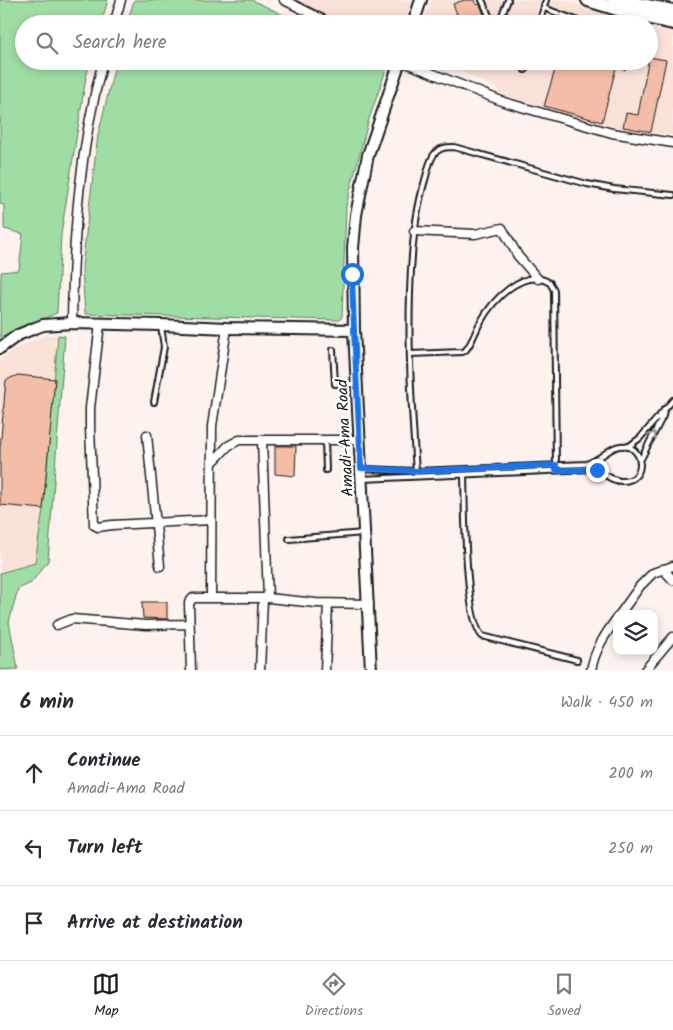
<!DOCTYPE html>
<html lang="en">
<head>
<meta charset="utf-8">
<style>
  :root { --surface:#fff; --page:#f7f7f7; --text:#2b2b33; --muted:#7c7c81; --line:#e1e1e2; --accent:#1c1c1c }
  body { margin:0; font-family:Kalam,sans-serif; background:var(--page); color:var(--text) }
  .controls { position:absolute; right:15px; bottom:15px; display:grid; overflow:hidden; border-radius:10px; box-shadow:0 2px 8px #0003 }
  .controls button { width:45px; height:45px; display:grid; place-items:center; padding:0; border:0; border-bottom:1px solid var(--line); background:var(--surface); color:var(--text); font:25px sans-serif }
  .stop { position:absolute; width:15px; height:15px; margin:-11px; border:4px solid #1a73e8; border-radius:50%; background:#fff }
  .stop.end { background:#1a73e8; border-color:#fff; box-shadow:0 1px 5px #0008 }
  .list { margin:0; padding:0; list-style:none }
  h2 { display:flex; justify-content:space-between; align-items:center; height:65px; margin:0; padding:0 20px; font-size:21px }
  h2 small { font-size:16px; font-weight:400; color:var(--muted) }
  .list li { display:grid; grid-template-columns:32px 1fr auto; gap:15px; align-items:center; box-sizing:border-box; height:75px; padding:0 20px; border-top:1px solid var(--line) }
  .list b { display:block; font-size:19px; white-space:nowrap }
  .list p { margin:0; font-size:16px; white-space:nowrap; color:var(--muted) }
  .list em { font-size:16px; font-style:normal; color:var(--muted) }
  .icon { flex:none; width:28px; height:28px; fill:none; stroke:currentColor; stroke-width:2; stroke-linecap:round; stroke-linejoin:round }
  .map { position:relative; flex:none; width:673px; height:670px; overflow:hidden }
  .search { position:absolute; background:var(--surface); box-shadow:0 2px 8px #0003; left:15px; right:15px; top:15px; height:55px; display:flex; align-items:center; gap:12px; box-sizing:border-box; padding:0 18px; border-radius:28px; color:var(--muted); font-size:19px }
  .sheet { height:290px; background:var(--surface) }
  nav { display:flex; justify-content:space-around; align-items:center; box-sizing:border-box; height:70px; border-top:1px solid var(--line); background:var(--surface); font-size:14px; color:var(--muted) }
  nav a { display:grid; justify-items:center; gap:2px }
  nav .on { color:var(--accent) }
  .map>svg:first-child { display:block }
  .built { fill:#fae2d9 }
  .green { fill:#9fdda5; stroke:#5e7c60 }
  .building { fill:#f4bda8; stroke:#1c1c1c }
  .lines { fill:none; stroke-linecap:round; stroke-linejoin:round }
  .service-casing { stroke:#1c1c1c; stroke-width:8 }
  .minor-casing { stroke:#1c1c1c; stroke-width:11 }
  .tertiary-casing { stroke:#1c1c1c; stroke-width:14 }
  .primary-casing { stroke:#1c1c1c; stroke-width:16 }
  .service { stroke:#fff; stroke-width:4 }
  .minor { stroke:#fff; stroke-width:8 }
  .tertiary { stroke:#fff; stroke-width:10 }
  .primary { stroke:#fff; stroke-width:12 }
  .oneway { stroke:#999 }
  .route { stroke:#1a73e8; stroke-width:6 }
  .labels { text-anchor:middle; stroke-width:4.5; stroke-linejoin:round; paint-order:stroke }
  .street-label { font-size:16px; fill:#1c1c1c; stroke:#fff }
</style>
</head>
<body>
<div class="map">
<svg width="673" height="670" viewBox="0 0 673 670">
  <rect width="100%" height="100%" fill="#fdf2ee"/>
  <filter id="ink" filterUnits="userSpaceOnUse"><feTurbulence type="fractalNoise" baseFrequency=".02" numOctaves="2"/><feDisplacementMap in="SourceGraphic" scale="10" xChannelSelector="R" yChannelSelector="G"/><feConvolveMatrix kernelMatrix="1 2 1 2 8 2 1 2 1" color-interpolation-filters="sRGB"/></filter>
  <g filter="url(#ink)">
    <path class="built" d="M 291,0 L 413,0 L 405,24 L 345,24 Z
      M 431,0 L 563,0 L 641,24 L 422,24 Z
      M 649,26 L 673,31 L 673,136 L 620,128 L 573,116 L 497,93 L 498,89 L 440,61 L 649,61 Z
      M 45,335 L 58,335 L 43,509 L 35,563 L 0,573 L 0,359 L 14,349 Z"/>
    <path class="green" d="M 0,0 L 108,0 L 101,24 L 24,24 L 24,61 L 90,61 L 86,77 L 61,234 L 57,313 L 0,337 L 1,272 L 19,270 L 23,234 L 4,229 L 4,205 L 0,204 Z
      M 134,0 L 252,0 L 302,24 L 127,24 Z
      M 116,61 L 381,61 L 388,64 L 368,122 L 346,206 L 342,317 L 339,320 L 85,314 L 82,268 L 89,208 L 98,135 Z
      M 58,335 L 65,336 L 48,561 L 31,583 L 18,589 L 9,622 L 18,669 L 0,670 L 0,573 L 35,563 L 43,509 Z"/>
    <path class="building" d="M 464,0 L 474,0 L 476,5 L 480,4 L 485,17 L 482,18 L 484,24 L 445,24 L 443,19 L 457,14 L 453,4 Z
      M 649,57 L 666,60 L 651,132 L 623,127 L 626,113 L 638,115 Z
      M 572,61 L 628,61 L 625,70 L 616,68 L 602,122 L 544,106 L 557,63 L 570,67 Z
      M 18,375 L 55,379 L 43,509 L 0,505 L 0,449 L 6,380 Z
      M 275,446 L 296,446 L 295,476 L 275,474 Z
      M 142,602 L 167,602 L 167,619 L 143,618 Z"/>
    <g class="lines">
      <defs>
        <path id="service" d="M 482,0 L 491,20 L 496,22 L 500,20 L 508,0
          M 544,8 L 576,20 L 578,24
          M 539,24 L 546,0
          M 525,70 L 527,61
          M 333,350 L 335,384 L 356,384
          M 410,354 L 462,352 L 465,351 C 472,343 475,332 480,323 C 492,301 523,266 550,283 L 554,290 L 556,465
          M 154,402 L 164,347 L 161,326
          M 325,440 L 326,470
          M 628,447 L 640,438 L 673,400
          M 640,461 L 663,416 L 664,409
          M 416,472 C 412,413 408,353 410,293 C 411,254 414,217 425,180 C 428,171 429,159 436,152 C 442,147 447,147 454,147 L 587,184 L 614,189 L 673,195
          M 464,475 C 465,505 464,617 482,636 L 577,660
          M 362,479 L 591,469 C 603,470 610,482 623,481 C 648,481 644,443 620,446 C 609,447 601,460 586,464 L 416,471 L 363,469
          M 289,539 L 364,533"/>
        <path id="minor" d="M 284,0 L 332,24
          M 114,24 L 121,0
          M 401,61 L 504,102 L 612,133 L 673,143
          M 414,231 L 475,234 L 502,228 L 518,256 L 538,279
          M 72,323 C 73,234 80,147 103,61
          M 100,324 L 90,408 L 90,428 L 94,525 L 98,527 L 112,525 L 211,520
          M 147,435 L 160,566
          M 262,440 L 268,598
          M 212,463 L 228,446 L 239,440 L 359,440
          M 663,569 L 673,580
          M 211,598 L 212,426 L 227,328
          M 620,614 L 640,586 L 653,573 L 673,566
          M 57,625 L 72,619 L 146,625 L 189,624
          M 191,670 L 189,603 L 193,598 L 268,598 L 316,603 L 369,604
          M 260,670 L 263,598
          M 325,670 L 328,604
          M 591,670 C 595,649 605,635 617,618
          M 645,670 L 673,637"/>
        <path id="tertiary" d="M 413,24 L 421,0
          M 0,348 L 18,335 L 35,328 L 43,325 L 72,323 L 161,325 L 227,328 L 354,330
          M 371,670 L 354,330 L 353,248 L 356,215 L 368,155 L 400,61"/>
        <path id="primary" d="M 588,0 L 637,15 L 673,23
          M 615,0 L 673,11"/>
      </defs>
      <use href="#service" class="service-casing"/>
      <use href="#minor" class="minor-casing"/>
      <use href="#tertiary" class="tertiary-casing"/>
      <use href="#primary" class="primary-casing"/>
      <use href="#service" class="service"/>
      <use href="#minor" class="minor"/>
      <use href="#tertiary" class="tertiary"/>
      <use href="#primary" class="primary"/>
    </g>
    <defs><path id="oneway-chevron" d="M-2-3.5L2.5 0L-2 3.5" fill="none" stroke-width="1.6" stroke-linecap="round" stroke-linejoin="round" transform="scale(1.25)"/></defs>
    <use class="oneway" href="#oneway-chevron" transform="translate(653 435) rotate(-61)"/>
  </g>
  <g class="lines" filter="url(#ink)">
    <path class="route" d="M 352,274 L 354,330 L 361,468 L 416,471 L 556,465 L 556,470 L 597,470"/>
  </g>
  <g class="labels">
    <g class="street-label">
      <text transform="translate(344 438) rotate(-93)" y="6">Amadi-Ama Road</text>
    </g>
  </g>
</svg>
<div class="controls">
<button><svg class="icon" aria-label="layers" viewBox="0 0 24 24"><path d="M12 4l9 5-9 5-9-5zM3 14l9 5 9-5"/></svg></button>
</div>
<div class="stop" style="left:352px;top:274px"></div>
<div class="stop end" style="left:597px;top:470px"></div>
<div class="search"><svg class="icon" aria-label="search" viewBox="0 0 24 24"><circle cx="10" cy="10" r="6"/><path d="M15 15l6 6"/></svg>Search here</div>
</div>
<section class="sheet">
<h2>6 min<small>Walk · 450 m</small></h2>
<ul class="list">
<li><svg class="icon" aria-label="ahead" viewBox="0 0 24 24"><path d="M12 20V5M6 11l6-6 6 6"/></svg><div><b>Continue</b><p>Amadi-Ama Road</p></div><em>200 m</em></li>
<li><svg class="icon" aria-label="left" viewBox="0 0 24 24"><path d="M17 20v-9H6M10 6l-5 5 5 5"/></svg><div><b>Turn left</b></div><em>250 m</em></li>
<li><svg class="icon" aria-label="arrive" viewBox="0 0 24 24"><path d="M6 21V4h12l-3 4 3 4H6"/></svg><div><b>Arrive at destination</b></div></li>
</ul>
</section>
<nav>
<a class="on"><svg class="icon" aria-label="map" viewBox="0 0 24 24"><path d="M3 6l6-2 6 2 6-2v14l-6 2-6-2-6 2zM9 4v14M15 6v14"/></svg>Map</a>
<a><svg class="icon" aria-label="directions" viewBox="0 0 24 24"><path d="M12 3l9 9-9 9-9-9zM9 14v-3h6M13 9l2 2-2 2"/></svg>Directions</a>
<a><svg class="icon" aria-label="saved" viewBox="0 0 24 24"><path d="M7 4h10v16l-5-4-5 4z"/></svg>Saved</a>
</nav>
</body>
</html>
